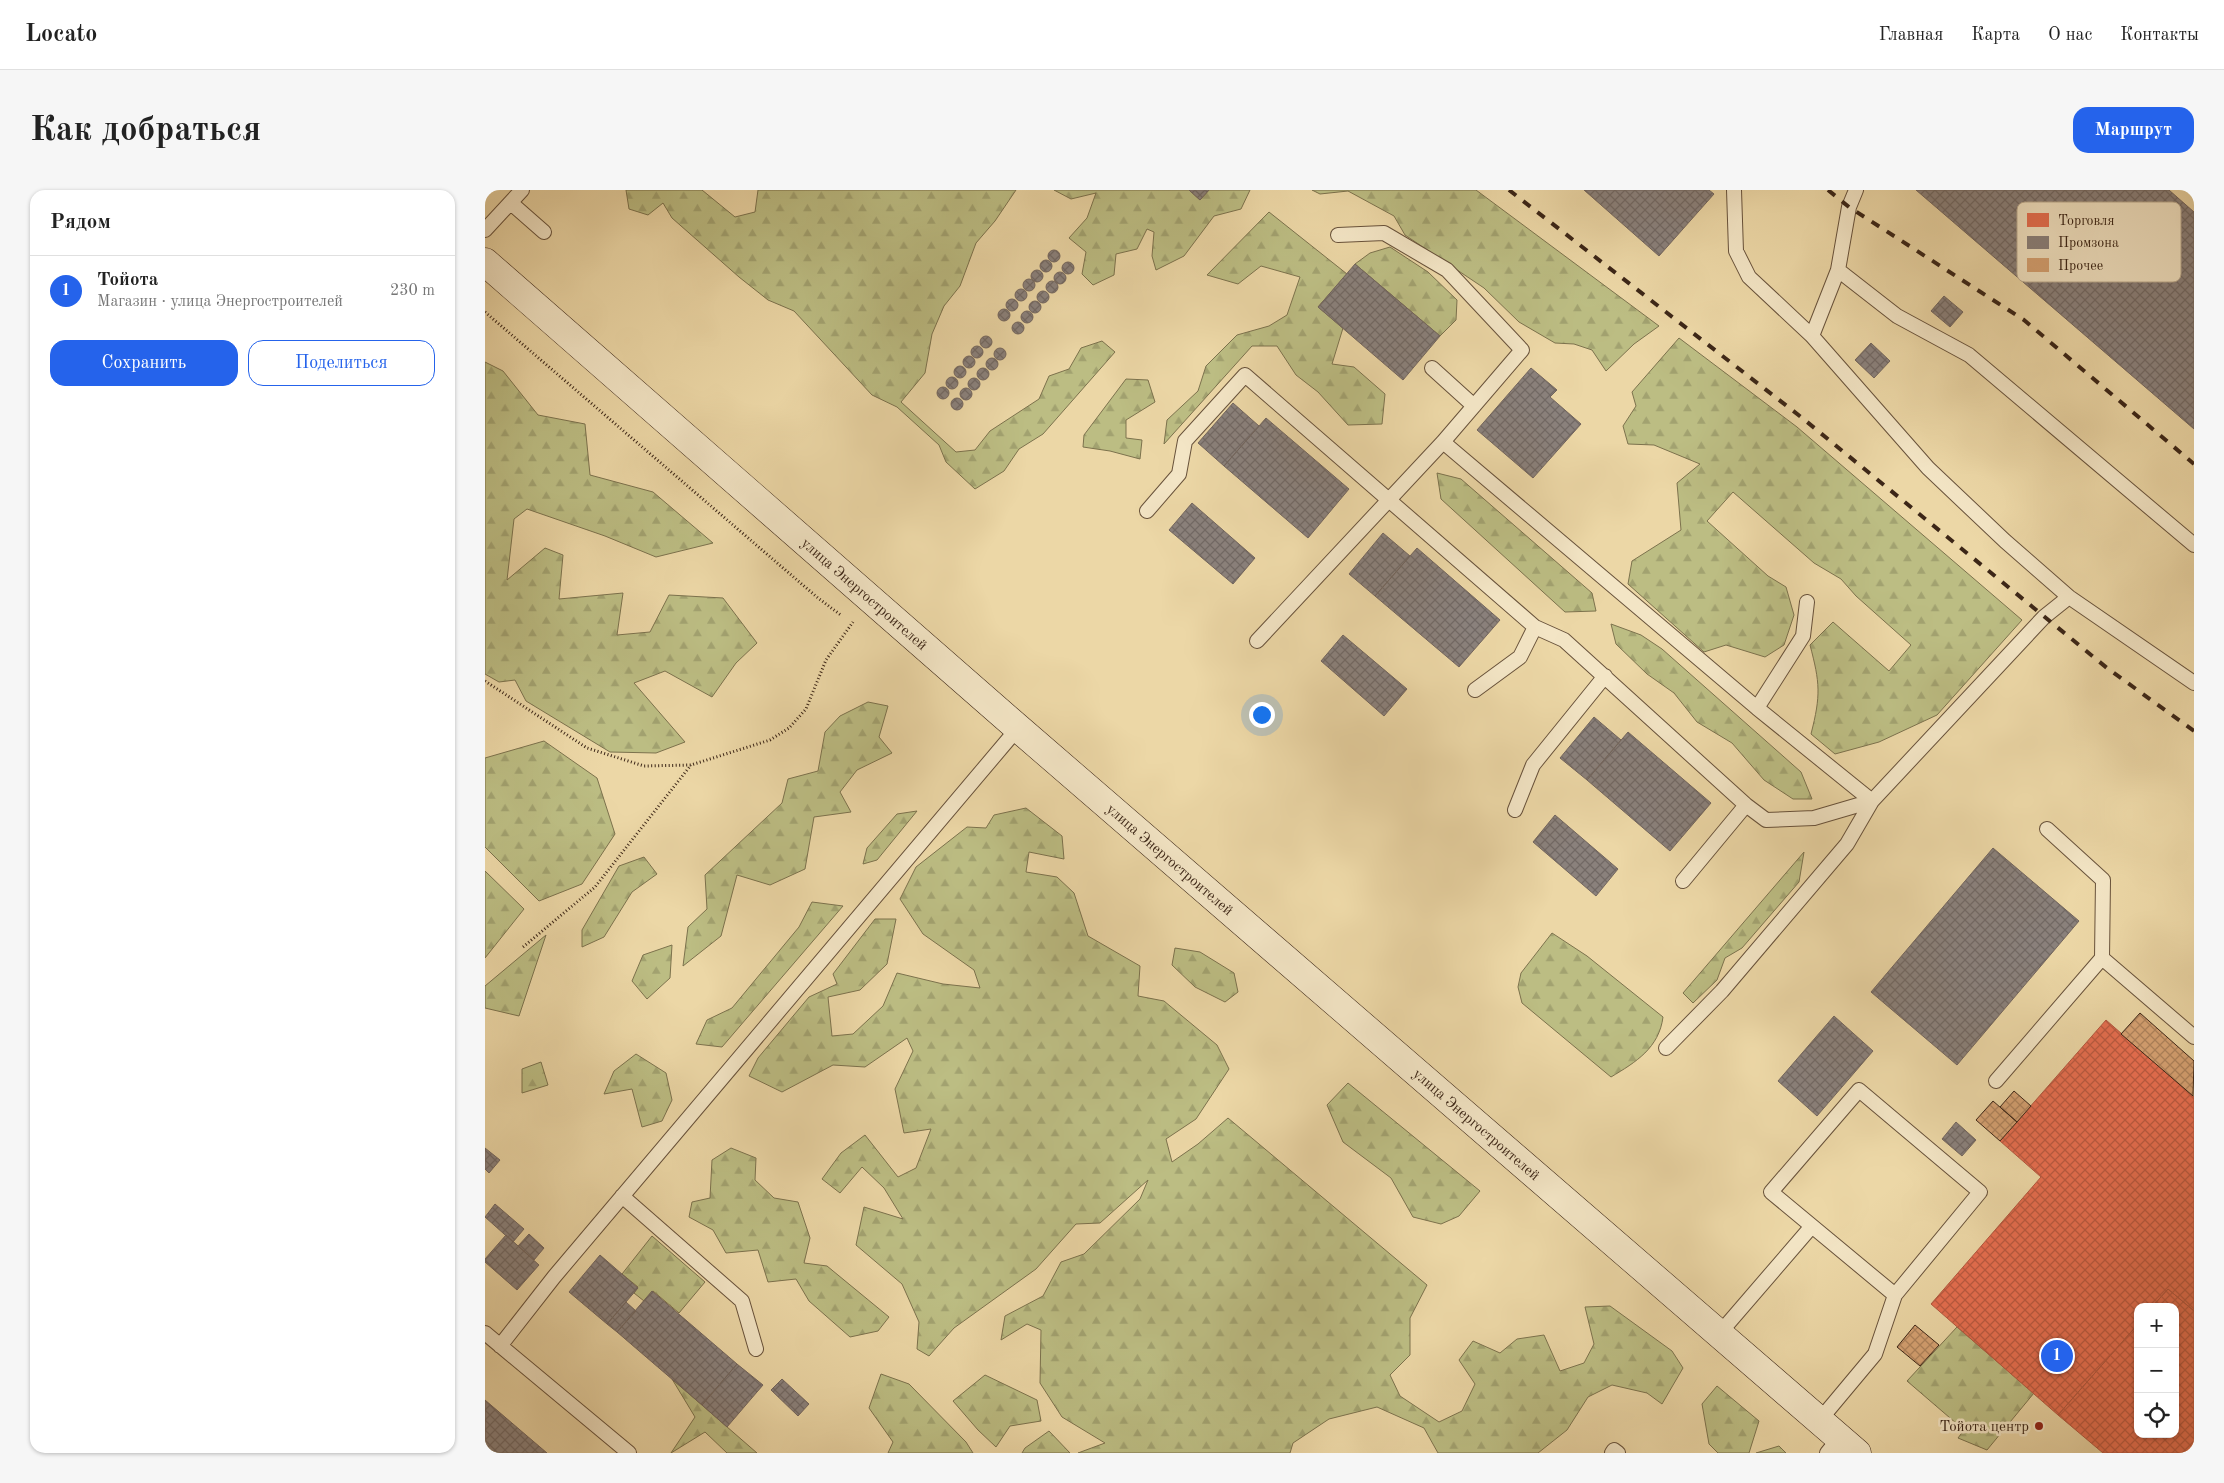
<!DOCTYPE html>
<html lang="ru">
<head>
<meta charset="utf-8">
<style>
  :root { --surface:#fff; --page:#f6f6f6; --text:#222; --muted:#767676; --line:#e0e0e0; --accent:#2563eb }
  body { margin:0; font-family:"Old Standard TT",serif; background:var(--page); color:var(--text) }
  .controls { position:absolute; right:15px; bottom:15px; display:grid; overflow:hidden; border-radius:10px; box-shadow:0 1px 4px #0004 }
  .controls button { width:45px; height:45px; display:grid; place-items:center; padding:0; border:0; border-bottom:1px solid var(--line); background:var(--surface); color:var(--text); font:25px sans-serif }
  .you { position:absolute; left:776px; top:524px; width:18px; height:18px; margin:-12px; border:4px solid #fff; border-radius:50%; background:#1a73e8; box-shadow:0 0 0 8px #1a73e833 }
  .badge { display:grid; place-items:center; width:32px; height:32px; border-radius:50%; background:var(--accent); color:#fff; font-size:16px; font-weight:700 }
  .pin { position:absolute; translate:-50% -50%; border:2px solid #fff; box-shadow:0 1px 5px #0006 }
  .list { margin:0; padding:0; list-style:none }
  h2 { display:flex; justify-content:space-between; align-items:center; height:65px; margin:0; padding:0 20px; font-size:21px }
  h2 small { font-size:16px; font-weight:400; color:var(--muted) }
  .list li { display:grid; grid-template-columns:32px 1fr auto; gap:15px; align-items:center; box-sizing:border-box; height:70px; padding:0 20px; border-top:1px solid var(--line) }
  .list b { display:block; font-size:19px; white-space:nowrap }
  .list p { margin:0; font-size:16px; white-space:nowrap; color:var(--muted) }
  .list em { font-size:16px; font-style:normal; color:var(--muted) }
  .actions { display:flex; gap:10px; padding:15px 20px }
  .actions a { flex:1; padding:11px 0; border:1px solid var(--accent); border-radius:15px; text-align:center; font-size:18px; color:var(--accent) }
  .actions .main { background:var(--accent); color:#fff }
  .icon { flex:none; width:28px; height:28px; fill:none; stroke:currentColor; stroke-width:2; stroke-linecap:round; stroke-linejoin:round }
  .map { position:relative; flex:none; width:1709px; height:1263px; overflow:hidden; border-radius:15px }
  header { display:flex; align-items:center; gap:30px; box-sizing:border-box; height:70px; padding:0 25px; background:var(--surface); border-bottom:1px solid var(--line) }
  header strong { font-size:24px }
  nav { display:flex; gap:28px; margin-inline-start:auto; font-size:18px }
  .intro { display:flex; align-items:center; justify-content:space-between; box-sizing:border-box; height:120px; padding:0 30px }
  h1 { margin:0; font-size:35px }
  .button { padding:12px 22px; border-radius:15px; background:var(--accent); color:#fff; font-size:18px; font-weight:700 }
  main { display:flex; gap:30px; padding:0 30px }
  aside { flex:1; background:var(--surface); border-radius:15px; box-shadow:0 1px 4px #0004 }
  .map>svg:first-child { display:block }
  .forest { fill:url(#forest-firs); stroke:#7c724d }
  .shops { fill:url(#shops-cross-hatch); stroke:#b45940 }
  .industry { fill:url(#industry-cross-hatch); stroke:#73665e }
  .building { fill:url(#building-cross-hatch); stroke:#3c2617 }
  .lines { fill:none; stroke-linecap:round; stroke-linejoin:round }
  .service-casing { stroke:#68523b; stroke-width:16 }
  .secondary-casing { stroke:#3c2617; stroke-width:29 }
  .path { stroke:#3c2617; stroke-width:3; stroke-dasharray:1 2.5; stroke-linecap:butt }
  .service { stroke:#f3e5c5; stroke-width:14 }
  .secondary { stroke:#f3e5c5; stroke-width:28 }
  .rail { stroke:#3c2617; stroke-width:4; stroke-dasharray:9 9; stroke-linecap:butt }
  .poi-dot { fill:#8f2418; stroke:#f3e5c5; stroke-width:2 }
  .labels { text-anchor:middle; stroke-width:5; stroke-linejoin:round; paint-order:stroke }
  .street-label { font-size:15px; fill:#3c2617; stroke:#f3e5c5 }
  .poi-label { font-size:15px; fill:#3c2617; stroke:#f3e5c5; text-anchor:end }
  .key { fill:#f3e5c5; stroke:#bcac91; stroke-width:1 }
  .key-label { font-size:14px; fill:#3c2617 }
</style>
</head>
<body>
<header>
<strong>Locato</strong>
<nav><a>Главная</a><a>Карта</a><a>О нас</a><a>Контакты</a></nav>
</header>
<div class="intro"><h1>Как добраться</h1><a class="button">Маршрут</a></div>
<main>
<aside>
<h2>Рядом<small></small></h2>
<ul class="list">
<li><span class="badge">1</span><div><b>Тойота</b><p>Магазин · улица Энергостроителей</p></div><em>230 m</em></li>
</ul>
<div class="actions"><a class="main">Сохранить</a><a>Поделиться</a></div>
</aside>
<div class="map">
<svg width="1709" height="1263" viewBox="0 0 1709 1263">
  <defs>
    <pattern id="forest-firs" width="22" height="20" patternUnits="userSpaceOnUse" patternTransform="scale(1.25)"><rect width="22" height="20" fill="#bcbd83"/><path d="M5 1l3.5 6h-7zM16 11l3.5 6h-7z" fill="#a2a270"/></pattern>
    <pattern id="shops-cross-hatch" width="8" height="8" patternUnits="userSpaceOnUse" patternTransform="scale(1.25)"><rect width="8" height="8" fill="#e76f51"/><path d="M0 0l8 8M0 8l8-8" fill="none" stroke="#bc5b42"/></pattern>
    <pattern id="industry-cross-hatch" width="8" height="8" patternUnits="userSpaceOnUse" patternTransform="scale(1.25)"><rect width="8" height="8" fill="#8a817c"/><path d="M0 0l8 8M0 8l8-8" fill="none" stroke="#726965"/></pattern>
    <pattern id="building-cross-hatch" width="8" height="8" patternUnits="userSpaceOnUse" patternTransform="scale(1.25)"><rect width="8" height="8" fill="#d6a273"/><path d="M0 0l8 8M0 8l8-8" fill="none" stroke="#af845d"/></pattern>
  </defs>
  <rect width="100%" height="100%" fill="#ecd7a6"/>
  <filter id="stains"><feTurbulence type="fractalNoise" baseFrequency=".004" numOctaves="4"/><feColorMatrix values="0 0 0 0 .2 0 0 0 0 .09 0 0 0 0 .02 0 0 0 .5 -.17"/></filter>
  <radialGradient id="worn" r=".72"><stop offset=".6" stop-color="#630" stop-opacity="0"/><stop offset="1" stop-color="#630" stop-opacity=".3"/></radialGradient>
  <path class="forest" d="M 141,0 L 217,0 L 250,27 L 270,22 L 273,0 L 531,0 L 510,31 L 491,53 L 475,96 L 459,116 L 447,144 L 440,183 L 416,212 L 471,262 L 490,260 L 505,241 L 554,209 L 564,186 L 584,179 L 596,158 L 617,151 L 630,162 L 558,244 L 534,259 L 519,281 L 490,299 L 461,272 L 454,255 L 412,217 L 387,205 L 309,121 L 283,110 L 254,87 L 187,28 L 178,13 L 163,25 L 144,19 Z
    M 569,0 L 704,0 L 715,10 L 724,0 L 765,0 L 756,19 L 729,26 L 699,66 L 671,80 L 667,66 L 669,42 L 662,39 L 652,59 L 631,64 L 629,85 L 608,95 L 597,84 L 601,62 L 584,48 L 602,28 L 611,3 L 586,9 Z
    M 827,0 L 991,0 L 1174,136 L 1149,154 L 1121,181 L 1107,160 L 1089,154 L 1070,153 L 1034,132 L 999,98 L 920,45 L 909,26 L 863,1 L 835,4 Z
    M 784,22 L 862,84 L 833,117 L 858,138 L 847,174 L 869,177 L 900,204 L 897,234 L 863,235 L 833,202 L 811,185 L 792,156 L 767,156 L 679,254 L 682,230 L 713,201 L 721,176 L 752,145 L 784,136 L 802,125 L 815,87 L 776,76 L 753,94 L 722,85 Z
    M 905,57 L 943,82 L 972,110 L 971,130 L 955,146 L 870,74 L 885,63 Z
    M 1194,148 L 1312,237 L 1537,430 L 1452,525 L 1394,552 L 1350,564 L 1326,544 C 1336,505 1335,493 1325,455 L 1348,432 L 1404,481 L 1426,455 L 1371,406 L 1356,389 L 1329,373 L 1248,302 L 1222,331 L 1283,386 L 1301,397 L 1309,425 L 1299,455 L 1280,467 L 1241,455 L 1219,462 L 1143,394 L 1147,371 L 1196,340 L 1192,293 L 1215,274 L 1169,255 L 1143,254 L 1138,236 L 1151,216 L 1147,202 Z
    M 0,172 L 18,181 L 53,225 L 100,234 L 105,285 L 168,302 L 228,353 L 171,367 L 120,346 L 42,319 L 29,329 L 22,390 L 60,358 L 78,365 L 74,409 L 138,403 L 132,445 L 165,442 L 184,405 L 238,408 L 272,453 L 251,473 L 227,507 L 180,481 L 149,493 L 200,552 L 171,563 L 125,562 L 41,511 L 30,490 L 14,492 L 0,484 Z
    M 641,189 L 663,190 L 670,212 L 641,230 L 641,248 L 657,250 L 655,269 L 625,261 L 598,257 L 599,245 Z
    M 952,283 L 976,289 L 1107,403 L 1111,421 L 1080,422 L 956,309 Z
    M 1126,434 L 1156,445 L 1177,459 L 1316,582 L 1327,609 L 1308,609 L 1279,590 L 1247,553 L 1212,532 L 1189,503 L 1162,484 L 1131,454 Z
    M 383,512 L 403,516 L 394,547 L 407,563 L 372,580 L 355,602 L 366,622 L 329,627 L 320,679 L 285,695 L 252,685 L 236,746 L 198,776 L 203,737 L 222,719 L 220,685 L 297,613 L 303,589 L 333,581 L 340,542 L 355,526 Z
    M 59,551 L 112,588 L 130,644 L 97,694 L 54,711 L 0,657 L 0,568 Z
    M 541,618 L 577,646 L 579,669 L 544,662 L 541,682 L 572,687 L 589,703 L 603,746 L 655,776 L 653,806 L 679,811 L 732,855 L 744,879 L 711,929 L 681,949 L 687,972 L 713,954 L 743,928 L 942,1095 L 925,1128 L 925,1165 L 905,1185 L 915,1206 L 954,1232 L 977,1221 L 990,1194 L 974,1170 L 988,1151 L 1015,1163 L 1032,1149 L 1059,1145 L 1075,1181 L 1099,1173 L 1109,1154 L 1100,1117 L 1125,1116 L 1187,1161 L 1198,1178 L 1177,1214 L 1162,1203 L 1127,1195 L 1103,1207 L 1082,1240 L 1053,1263 L 953,1263 L 939,1238 L 892,1217 L 844,1229 L 808,1253 L 805,1263 L 593,1263 L 620,1253 L 577,1227 L 555,1193 L 556,1140 L 542,1134 L 516,1150 L 520,1126 L 558,1106 L 576,1072 L 599,1064 L 655,1009 L 663,990 L 615,1033 L 591,1034 L 551,1079 L 469,1138 L 444,1166 L 432,1159 L 434,1132 L 417,1094 L 371,1055 L 379,1017 L 418,1029 L 399,998 L 377,977 L 355,1003 L 337,989 L 356,963 L 380,945 L 413,987 L 431,978 L 446,939 L 419,943 L 410,899 L 428,861 L 422,848 L 380,877 L 348,875 L 297,902 L 264,886 L 273,868 L 324,807 L 352,794 L 348,784 L 390,729 L 411,729 L 402,774 L 375,800 L 343,807 L 347,846 L 368,844 L 398,816 L 412,783 L 458,794 L 495,798 L 489,780 L 438,744 L 415,709 L 431,677 L 482,637 L 501,638 L 509,625 Z
    M 432,621 L 392,670 L 378,674 L 382,658 L 412,624 Z
    M 1319,662 L 1314,692 L 1257,758 L 1240,768 L 1232,790 L 1208,813 L 1198,803 Z
    M 159,667 L 172,684 L 147,702 L 119,747 L 97,757 L 97,740 L 134,676 Z
    M 0,681 L 39,719 L 0,768 Z
    M 327,712 L 358,716 L 237,857 L 211,854 L 222,830 L 247,818 L 314,737 Z
    M 1067,743 L 1102,766 L 1178,827 C 1174,858 1151,872 1126,887 L 1037,813 L 1033,797 L 1036,783 Z
    M 61,745 L 34,826 L 0,818 L 0,796 Z
    M 187,755 L 185,788 L 162,809 L 147,791 L 158,765 Z
    M 690,758 L 715,762 L 749,783 L 753,802 L 740,812 L 710,797 L 687,775 Z
    M 151,864 L 181,883 L 187,910 L 177,931 L 157,937 L 147,899 L 119,904 L 129,881 Z
    M 56,872 L 63,895 L 37,903 L 37,879 Z
    M 863,893 L 995,1001 L 974,1026 L 956,1034 L 928,1027 L 906,988 L 858,952 L 842,915 Z
    M 246,958 L 271,968 L 270,990 L 289,1008 L 313,1012 L 325,1048 L 319,1073 L 342,1076 L 404,1127 L 393,1141 L 365,1147 L 324,1111 L 311,1089 L 283,1092 L 273,1060 L 241,1063 L 228,1040 L 204,1027 L 207,1012 L 225,1008 L 227,970 Z
    M 167,1046 L 220,1092 L 194,1123 L 168,1101 L 159,1111 L 149,1103 L 153,1097 L 137,1084 Z
    M 1472,1137 L 1549,1203 L 1502,1260 L 1473,1248 L 1479,1240 L 1422,1191 Z
    M 396,1184 L 424,1194 L 481,1252 L 488,1263 L 403,1263 L 408,1252 L 384,1218 Z
    M 500,1185 L 552,1210 L 556,1231 L 525,1236 L 511,1257 L 493,1240 L 468,1211 Z
    M 187,1189 L 272,1263 L 242,1263 L 220,1242 L 186,1263 L 210,1227 Z
    M 1232,1196 L 1274,1231 L 1264,1263 L 1233,1263 L 1224,1254 L 1217,1214 Z
    M 564,1241 L 585,1263 L 537,1263 L 540,1258 Z
    M 1294,1256 L 1301,1263 L 1271,1263 Z"/>
  <path class="shops" d="M 1621,830 L 1709,907 L 1709,1121 L 1683,1099 L 1667,1117 L 1653,1117 L 1653,1134 L 1573,1225 L 1446,1114 L 1556,987 L 1515,951 Z
    M 1683,1099 L 1709,1121 L 1709,1263 L 1618,1263 L 1573,1225 L 1653,1134 L 1653,1244 L 1690,1244 L 1690,1117 L 1667,1117 Z"/>
  <path class="industry" d="M 704,0 L 724,0 L 715,10 Z
    M 1099,0 L 1224,0 L 1229,4 L 1174,66 Z
    M 1431,0 L 1684,0 L 1709,22 L 1709,239 Z
    M563 66a6 6 0 1 1 12 0a6 6 0 1 1-12 0Z
    M555 76a6 6 0 1 1 12 0a6 6 0 1 1-12 0Z
    M577 78a6 6 0 1 1 12 0a6 6 0 1 1-12 0Z
    M 870,74 L 955,146 L 918,190 L 833,117 Z
    M546 86a6 6 0 1 1 12 0a6 6 0 1 1-12 0Z
    M569 88a6 6 0 1 1 12 0a6 6 0 1 1-12 0Z
    M538 95a6 6 0 1 1 12 0a6 6 0 1 1-12 0Z
    M561 97a6 6 0 1 1 12 0a6 6 0 1 1-12 0Z
    M530 105a6 6 0 1 1 12 0a6 6 0 1 1-12 0Z
    M552 107a6 6 0 1 1 12 0a6 6 0 1 1-12 0Z
    M 1459,106 L 1478,122 L 1465,137 L 1446,121 Z
    M521 115a6 6 0 1 1 12 0a6 6 0 1 1-12 0Z
    M544 117a6 6 0 1 1 12 0a6 6 0 1 1-12 0Z
    M513 125a6 6 0 1 1 12 0a6 6 0 1 1-12 0Z
    M536 127a6 6 0 1 1 12 0a6 6 0 1 1-12 0Z
    M527 138a6 6 0 1 1 12 0a6 6 0 1 1-12 0Z
    M495 152a6 6 0 1 1 12 0a6 6 0 1 1-12 0Z
    M 1386,153 L 1405,171 L 1389,188 L 1370,170 Z
    M486 162a6 6 0 1 1 12 0a6 6 0 1 1-12 0Z
    M509 164a6 6 0 1 1 12 0a6 6 0 1 1-12 0Z
    M478 172a6 6 0 1 1 12 0a6 6 0 1 1-12 0Z
    M501 174a6 6 0 1 1 12 0a6 6 0 1 1-12 0Z
    M469 182a6 6 0 1 1 12 0a6 6 0 1 1-12 0Z
    M492 184a6 6 0 1 1 12 0a6 6 0 1 1-12 0Z
    M 1046,178 L 1072,200 L 1065,207 L 1096,234 L 1048,288 L 992,240 Z
    M461 193a6 6 0 1 1 12 0a6 6 0 1 1-12 0Z
    M483 194a6 6 0 1 1 12 0a6 6 0 1 1-12 0Z
    M452 203a6 6 0 1 1 12 0a6 6 0 1 1-12 0Z
    M475 204a6 6 0 1 1 12 0a6 6 0 1 1-12 0Z
    M466 214a6 6 0 1 1 12 0a6 6 0 1 1-12 0Z
    M 748,213 L 774,236 L 739,276 L 713,253 Z
    M 781,228 L 864,299 L 823,348 L 739,276 Z
    M 707,313 L 770,368 L 748,394 L 684,340 Z
    M 898,343 L 925,366 L 890,406 L 864,384 Z
    M 932,358 L 1015,430 L 974,477 L 890,406 Z
    M 858,445 L 922,499 L 899,526 L 836,471 Z
    M 1109,527 L 1136,550 L 1102,590 L 1075,568 Z
    M 1143,542 L 1226,613 L 1185,661 L 1102,590 Z
    M 1070,625 L 1133,679 L 1111,706 L 1048,652 Z
    M 1508,658 L 1594,731 L 1472,875 L 1386,802 Z
    M 1349,826 L 1388,861 L 1332,926 L 1293,891 Z
    M 1471,932 L 1491,950 L 1477,966 L 1457,949 Z
    M 0,958 L 15,970 L 4,983 L 0,979 Z
    M 10,1014 L 39,1039 L 28,1052 L 0,1027 Z
    M 44,1044 L 59,1058 L 49,1070 L 33,1056 Z
    M 21,1045 L 54,1075 L 32,1100 L 0,1072 L 0,1069 Z
    M 115,1065 L 153,1098 L 122,1134 L 84,1102 Z
    M 167,1101 L 252,1174 L 217,1215 L 132,1142 Z
    M 141,1112 L 151,1121 L 132,1142 L 122,1134 Z
    M 252,1174 L 278,1195 L 242,1237 L 217,1215 Z
    M 297,1189 L 324,1214 L 313,1226 L 286,1200 Z
    M 0,1210 L 62,1263 L 0,1263 Z"/>
  <path class="building" d="M 1655,823 L 1709,871 L 1708,906 L 1636,844 Z
    M 1529,901 L 1546,916 L 1532,932 L 1515,917 Z
    M 1508,911 L 1532,932 L 1515,951 L 1491,930 Z
    M 1430,1135 L 1454,1155 L 1435,1176 L 1412,1157 Z"/>
  <g class="lines">
    <defs>
      <path id="service" d="M 1249,0 L 1251,61 L 1264,87 L 1327,146 L 1443,278 L 1520,351 L 1584,407 L 1709,493
        M 26,13 L 59,42
        M 0,40 L 37,0
        M 1353,80 L 1412,126 L 1484,165 L 1709,355
        M 1327,146 L 1353,80 L 1364,17 L 1371,0
        M 947,178 L 989,216
        M 958,252 L 1272,518 L 1387,611
        M 662,321 L 694,284 L 700,251 L 760,185 L 1050,437 L 1079,450 L 1261,615 L 1281,630 L 1329,628 L 1387,611
        M 772,451 L 958,252 L 1037,160 L 962,80 L 899,43 L 853,45
        M 990,500 L 1035,467 L 1050,437
        M 1272,518 L 1318,446 L 1322,412
        M 1030,620 L 1048,575 L 1120,486
        M 1198,691 L 1261,615
        M 1617,768 L 1709,847
        M 1181,858 L 1237,801 L 1362,654 L 1387,611 L 1559,427 L 1584,407
        M 1511,891 L 1617,768 L 1618,690 L 1562,639
        M 137,1006 L 257,1111 L 271,1159
        M 0,1143 L 144,1263
        M 1234,1144 L 1327,1036
        M 15,1156 L 69,1087 L 533,538
        M 1334,1231 L 1390,1164 L 1410,1105 L 1495,1002 L 1374,900 L 1286,1002 L 1410,1105
        M 1127,1263 L 1129,1260 L 1133,1263
        M 1342,1263 L 1354,1248"/>
      <g id="secondary">
        <path id="s1" d="M 0,72 L 533,538 L 1372,1263"/>
      </g>
    </defs>
    <use href="#service" class="service-casing"/>
    <use href="#secondary" class="secondary-casing"/>
    <path class="path" d="M 0,122 L 333,408 L 357,426
      M 0,491 L 102,558 L 159,576 L 206,575 L 285,550 L 304,538 L 321,519 L 341,470 L 368,432
      M 38,757 L 110,697 L 206,575"/>
    <use href="#service" class="service"/>
    <use href="#secondary" class="secondary"/>
    <path class="rail" d="M 1024,0 L 1316,227 L 1622,478 L 1709,541
      M 1343,0 L 1364,17 L 1539,130 L 1709,274"/>
  </g>
  <circle class="poi-dot" cx="1554" cy="1236" r="5"/>
  <g class="labels">
    <g class="street-label">
      <text dy="5" stroke="none"><textPath href="#s1" startOffset="504">улица Энергостроителей</textPath></text>
      <text dy="5" stroke="none"><textPath href="#s1" startOffset="909">улица Энергостроителей</textPath></text>
      <text dy="5" stroke="none"><textPath href="#s1" startOffset="1314">улица Энергостроителей</textPath></text>
    </g>
    <g class="poi-label">
      <text x="1544" y="1241">Тойота центр</text>
    </g>
  </g>
  <rect x="1532" y="12" width="164" height="80" rx="8" class="key"/>
  <rect x="1542" y="23" width="22" height="14" fill="#e76f51"/>
  <rect x="1542" y="46" width="22" height="13" fill="#8a817c"/>
  <rect x="1542" y="68" width="22" height="14" fill="#d6a273"/>
  <g class="key-label">
    <text x="1573" y="35">Торговля</text>
    <text x="1573" y="57">Промзона</text>
    <text x="1573" y="80">Прочее</text>
  </g>
  <rect width="100%" height="100%" filter="url(#stains)"/>
  <rect width="100%" height="100%" fill="url(#worn)"/>
</svg>
<div class="controls">
<button>+</button>
<button>−</button>
<button><svg class="icon" aria-label="locate" viewBox="0 0 24 24"><circle cx="12" cy="12" r="6"/><path d="M12 2v4M12 18v4M2 12h4M18 12h4"/></svg></button>
</div>
<div class="you"></div>
<div class="pin badge" style="left:1572px;top:1166px">1</div>
</div>
</main>
</body>
</html>
